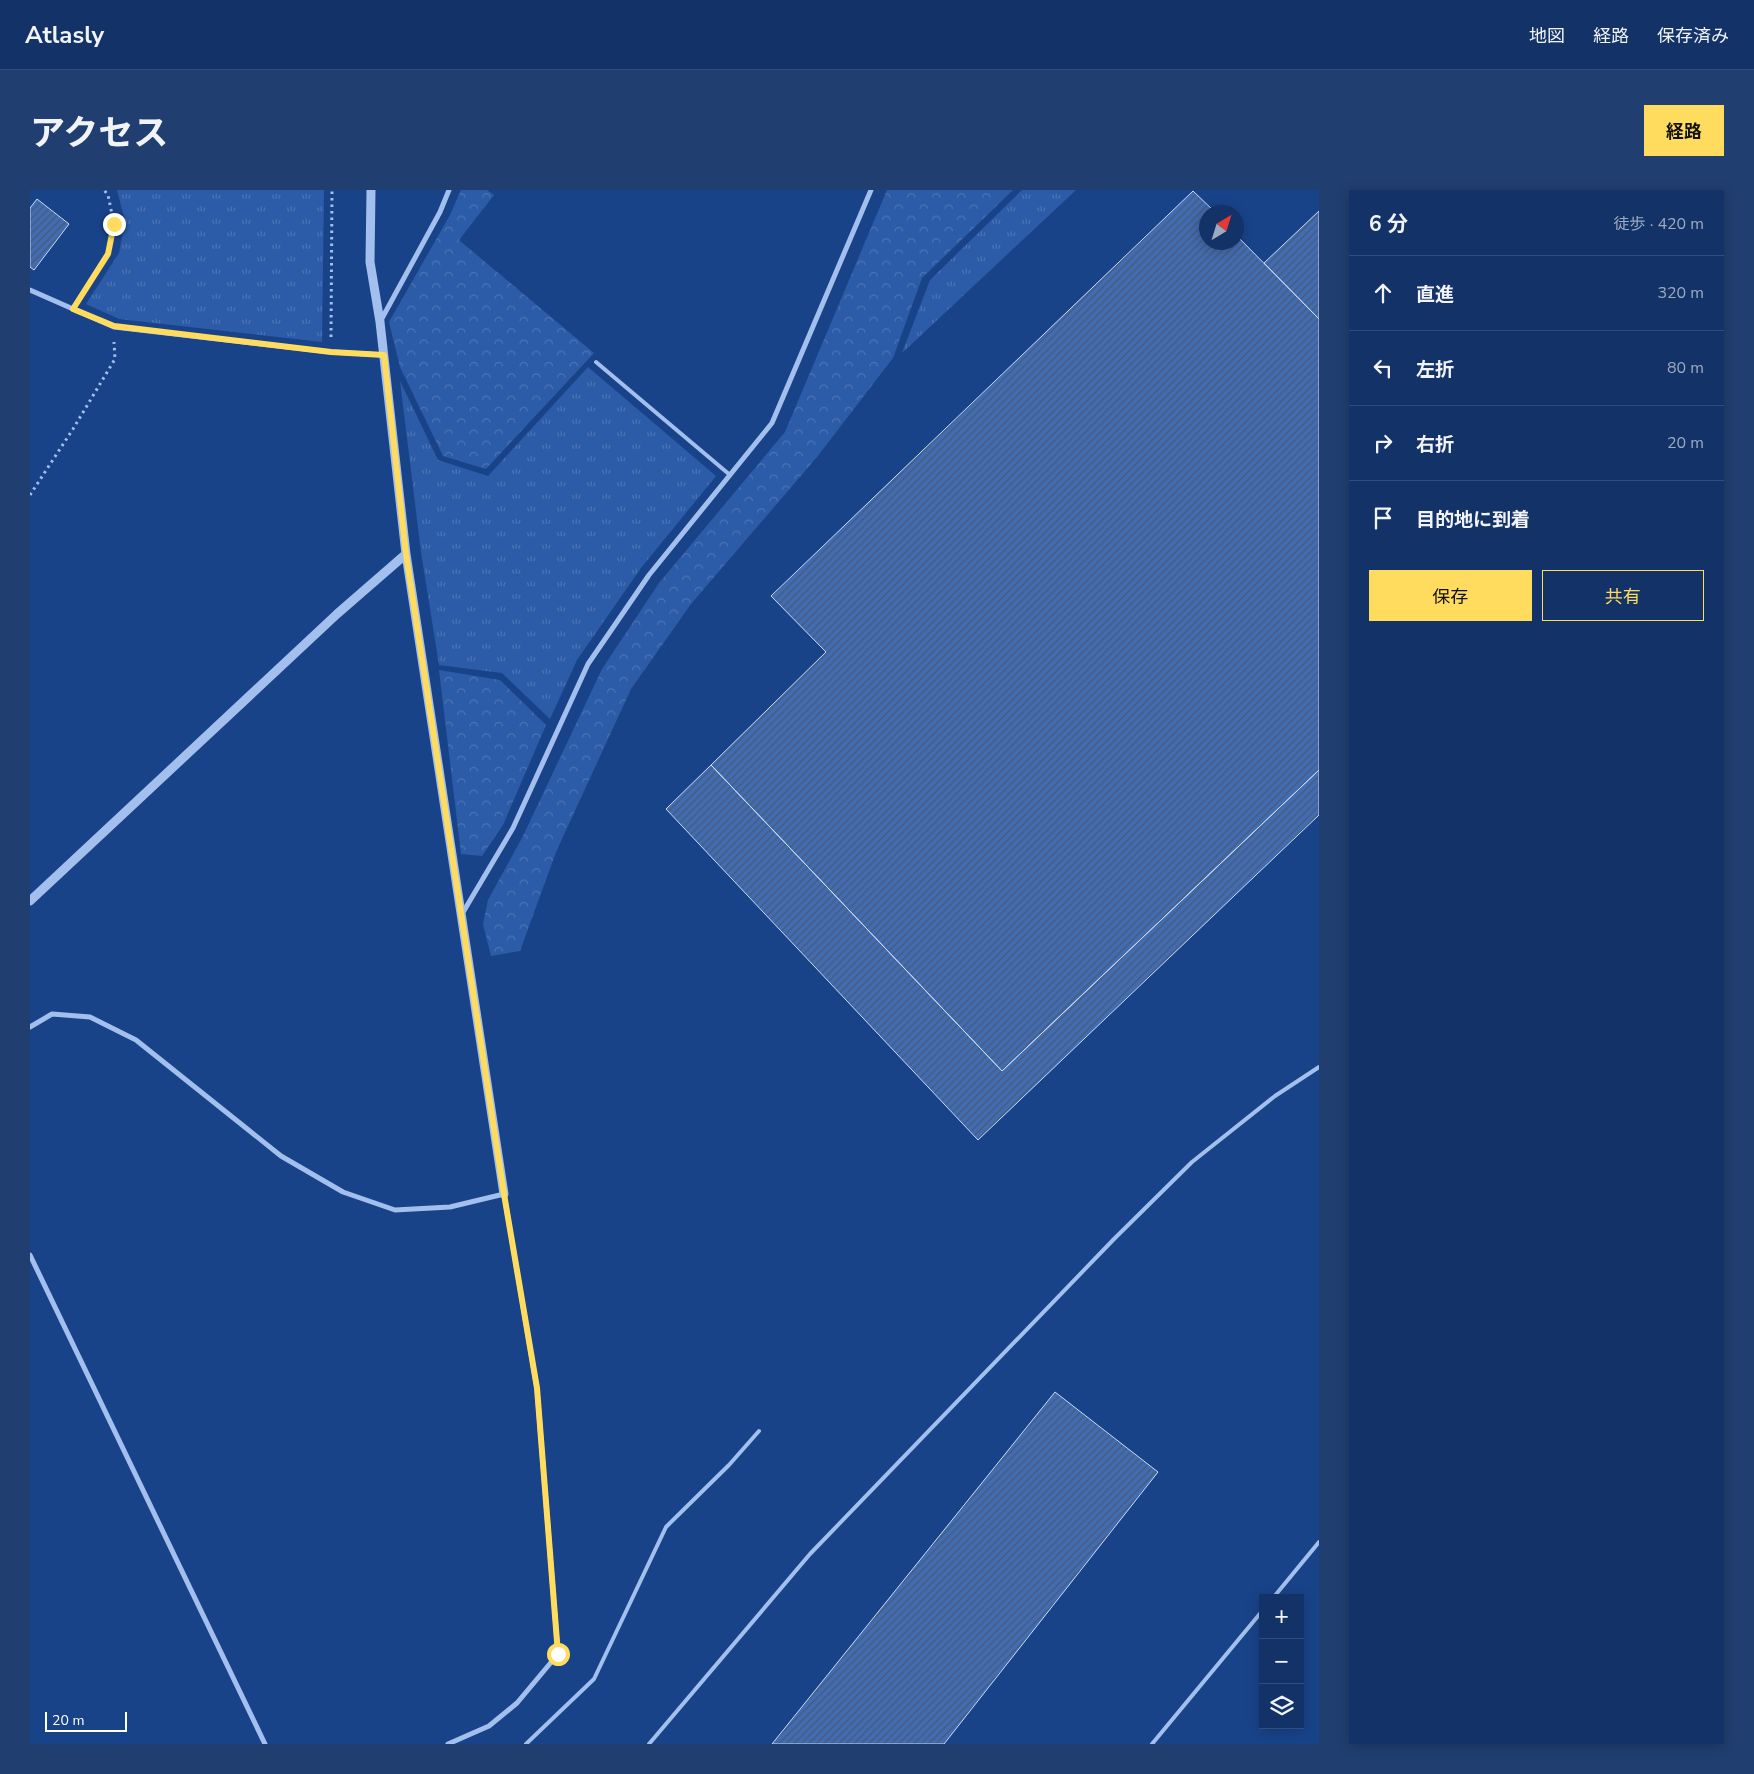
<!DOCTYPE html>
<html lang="ja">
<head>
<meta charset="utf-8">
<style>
  :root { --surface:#133267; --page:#203e70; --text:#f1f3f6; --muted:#9daac0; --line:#324d7b; --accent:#ffdb5e }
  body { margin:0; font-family:"Nunito Sans","Noto Sans JP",sans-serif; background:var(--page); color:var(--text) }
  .controls { position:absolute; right:15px; bottom:15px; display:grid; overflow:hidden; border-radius:0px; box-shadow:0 2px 12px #0003 }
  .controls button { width:45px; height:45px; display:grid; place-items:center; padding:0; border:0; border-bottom:1px solid var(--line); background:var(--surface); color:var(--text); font:25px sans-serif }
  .compass { position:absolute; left:1169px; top:15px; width:45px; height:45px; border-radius:50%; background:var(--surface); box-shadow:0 2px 12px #0003; rotate:38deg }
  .scale { position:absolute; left:15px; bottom:12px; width:82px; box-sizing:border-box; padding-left:5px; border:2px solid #fff; border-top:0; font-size:14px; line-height:18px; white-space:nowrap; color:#fff; -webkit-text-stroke:4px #194389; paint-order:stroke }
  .stop { position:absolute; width:15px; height:15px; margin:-11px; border:4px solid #ffdb5e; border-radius:50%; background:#fff }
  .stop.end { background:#ffdb5e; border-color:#fff; box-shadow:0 1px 5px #0008 }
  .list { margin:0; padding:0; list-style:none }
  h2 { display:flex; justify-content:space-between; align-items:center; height:65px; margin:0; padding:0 20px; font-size:21px }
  h2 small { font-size:16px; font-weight:400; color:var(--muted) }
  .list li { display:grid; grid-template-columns:32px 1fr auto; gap:15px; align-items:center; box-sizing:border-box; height:75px; padding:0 20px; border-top:1px solid var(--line) }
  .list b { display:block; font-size:19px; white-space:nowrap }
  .list em { font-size:16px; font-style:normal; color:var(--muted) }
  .actions { display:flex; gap:10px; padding:15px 20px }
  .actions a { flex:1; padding:11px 0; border:1px solid var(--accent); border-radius:0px; text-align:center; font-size:18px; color:var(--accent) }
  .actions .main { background:var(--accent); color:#111 }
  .icon { flex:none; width:28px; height:28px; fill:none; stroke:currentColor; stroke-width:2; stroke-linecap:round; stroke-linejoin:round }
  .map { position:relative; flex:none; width:1289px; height:1554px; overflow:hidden; border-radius:0px }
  header { display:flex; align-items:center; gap:30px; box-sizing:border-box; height:70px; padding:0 25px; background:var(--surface); border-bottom:1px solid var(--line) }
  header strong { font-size:24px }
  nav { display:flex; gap:28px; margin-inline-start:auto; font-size:18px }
  .intro { display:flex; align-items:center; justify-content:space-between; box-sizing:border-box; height:120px; padding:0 30px }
  h1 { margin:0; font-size:35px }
  .button { padding:12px 22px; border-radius:0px; background:var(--accent); color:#111; font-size:18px; font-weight:700 }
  main { display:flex; gap:30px; padding:0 30px }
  aside { flex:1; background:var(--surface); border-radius:0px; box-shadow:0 2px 12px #0003 }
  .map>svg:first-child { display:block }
  .grass { fill:url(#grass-tufts) }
  .forest { fill:url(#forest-crowns) }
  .building { fill:url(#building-hatch); stroke:#c8dbf9 }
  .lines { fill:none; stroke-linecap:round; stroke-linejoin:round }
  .path { stroke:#a2bfed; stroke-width:3; stroke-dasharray:2.5 4; stroke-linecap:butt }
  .service { stroke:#a2bfed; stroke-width:4 }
  .minor { stroke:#a2bfed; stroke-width:5 }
  .tertiary { stroke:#a2bfed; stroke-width:9 }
  .route { stroke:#ffdb5e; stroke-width:6 }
</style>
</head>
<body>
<header>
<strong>Atlasly</strong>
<nav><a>地図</a><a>経路</a><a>保存済み</a></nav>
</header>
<div class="intro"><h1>アクセス</h1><a class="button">経路</a></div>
<main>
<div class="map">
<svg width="1289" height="1554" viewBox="0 0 1289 1554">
  <defs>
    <pattern id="grass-tufts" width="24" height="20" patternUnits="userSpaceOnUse" patternTransform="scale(1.25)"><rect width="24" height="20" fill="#2c5ba7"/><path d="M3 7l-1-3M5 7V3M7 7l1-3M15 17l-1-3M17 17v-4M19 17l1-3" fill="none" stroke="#4c74b4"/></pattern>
    <pattern id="forest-crowns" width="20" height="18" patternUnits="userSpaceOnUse" patternTransform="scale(1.25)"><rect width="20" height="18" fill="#2c5ba7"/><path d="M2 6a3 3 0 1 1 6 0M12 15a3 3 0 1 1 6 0" fill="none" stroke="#4c74b4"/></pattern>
    <pattern id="building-hatch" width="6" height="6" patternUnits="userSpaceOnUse" patternTransform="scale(1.25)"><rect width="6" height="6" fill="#426cb2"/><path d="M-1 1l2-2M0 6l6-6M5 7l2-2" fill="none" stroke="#485975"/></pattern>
  </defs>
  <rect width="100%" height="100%" fill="#194389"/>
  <path class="grass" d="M 87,0 L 294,0 L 292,152 L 89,129 L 56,114 L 89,63 L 95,31 Z
    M 992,0 L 1046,0 L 872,163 L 900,90 Z
    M 558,177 L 686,286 L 611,378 L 547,470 L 520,529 L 472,483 L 409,475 L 391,362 L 370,191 L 408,270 L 458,286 Z"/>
  <path class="forest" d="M 431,0 L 457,0 L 464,5 L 429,50 L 564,163 L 456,279 L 413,266 L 370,177 L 359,132 L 420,25 Z
    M 857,0 L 983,0 L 892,88 L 863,168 L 787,267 L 661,414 L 601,499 L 526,662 L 490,761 L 461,766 L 453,734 L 458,710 L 493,646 L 572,479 L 629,393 L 755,242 Z
    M 409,480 L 470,490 L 516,535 L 473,635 L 452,666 L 431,664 Z"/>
  <path class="building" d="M 1163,1 L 1185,22 L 1176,22 L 1176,52 L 1206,52 L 1206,45 L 1289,129 L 1289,580 L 972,881 L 681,575 L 796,462 L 741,406 Z
    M 7,9 L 39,34 L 4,80 L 0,77 L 0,18 Z
    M 1289,21 L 1289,129 L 1234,73 Z
    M 681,575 L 972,881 L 1289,580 L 1289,625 L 948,950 L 636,619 Z
    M 1025,1202 L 1128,1282 L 914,1554 L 742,1554 Z"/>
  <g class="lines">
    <path class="path" d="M 52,104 L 78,63 L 84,34 L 78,5 L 74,0
      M 301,147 L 302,0
      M 0,305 L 43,239 L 85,169 L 84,152"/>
    <path class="service" d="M 566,172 L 700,285
      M 1243,1408 L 1289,1352
      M 496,1554 L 564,1489 L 636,1337 L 699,1275 L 729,1241
      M 619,1554 L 780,1364 L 1084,1049 L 1162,972 L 1245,906 L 1289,877
      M 1122,1554 L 1233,1420"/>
    <path class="minor" d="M 0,100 L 84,137 L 301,162 L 354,165
      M 350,132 L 410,22 L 419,0
      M 432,724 L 483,638 L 558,474 L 619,385 L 742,233 L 841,0
      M 0,837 L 22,824 L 60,827 L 106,850 L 251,966 L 313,1002 L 365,1020 L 420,1017 L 474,1004 L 507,1199 L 528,1464 L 487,1513 L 459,1536 L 418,1554
      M 0,1065 L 235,1554"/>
    <path class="tertiary" d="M 341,0 L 340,72 L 350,132 L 376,364 L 474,1004
      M 0,711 L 307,424 L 376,364"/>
  </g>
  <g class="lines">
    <path class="route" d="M 84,34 L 78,64 L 43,119 L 84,136 L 301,162 L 354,165 L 376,364 L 474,1004 L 507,1198 L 528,1464"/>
  </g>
</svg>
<div class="controls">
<button>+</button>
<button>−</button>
<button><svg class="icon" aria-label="layers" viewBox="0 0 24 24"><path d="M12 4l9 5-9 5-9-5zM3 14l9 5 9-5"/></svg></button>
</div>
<svg class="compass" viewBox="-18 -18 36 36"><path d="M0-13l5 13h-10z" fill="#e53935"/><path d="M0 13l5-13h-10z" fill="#9daac0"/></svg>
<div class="scale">20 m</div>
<div class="stop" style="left:528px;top:1464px"></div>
<div class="stop end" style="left:84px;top:34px"></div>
</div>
<aside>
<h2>6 分<small>徒歩 · 420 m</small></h2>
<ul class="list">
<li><svg class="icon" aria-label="ahead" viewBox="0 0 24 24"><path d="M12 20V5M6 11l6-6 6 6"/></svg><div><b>直進</b></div><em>320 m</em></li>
<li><svg class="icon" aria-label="left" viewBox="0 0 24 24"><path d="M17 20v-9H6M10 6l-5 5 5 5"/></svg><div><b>左折</b></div><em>80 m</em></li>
<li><svg class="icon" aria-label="right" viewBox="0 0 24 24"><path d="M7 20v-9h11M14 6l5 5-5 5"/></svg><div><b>右折</b></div><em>20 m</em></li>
<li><svg class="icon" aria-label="arrive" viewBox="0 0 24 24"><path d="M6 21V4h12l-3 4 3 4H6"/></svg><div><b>目的地に到着</b></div></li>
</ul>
<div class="actions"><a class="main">保存</a><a>共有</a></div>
</aside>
</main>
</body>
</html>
